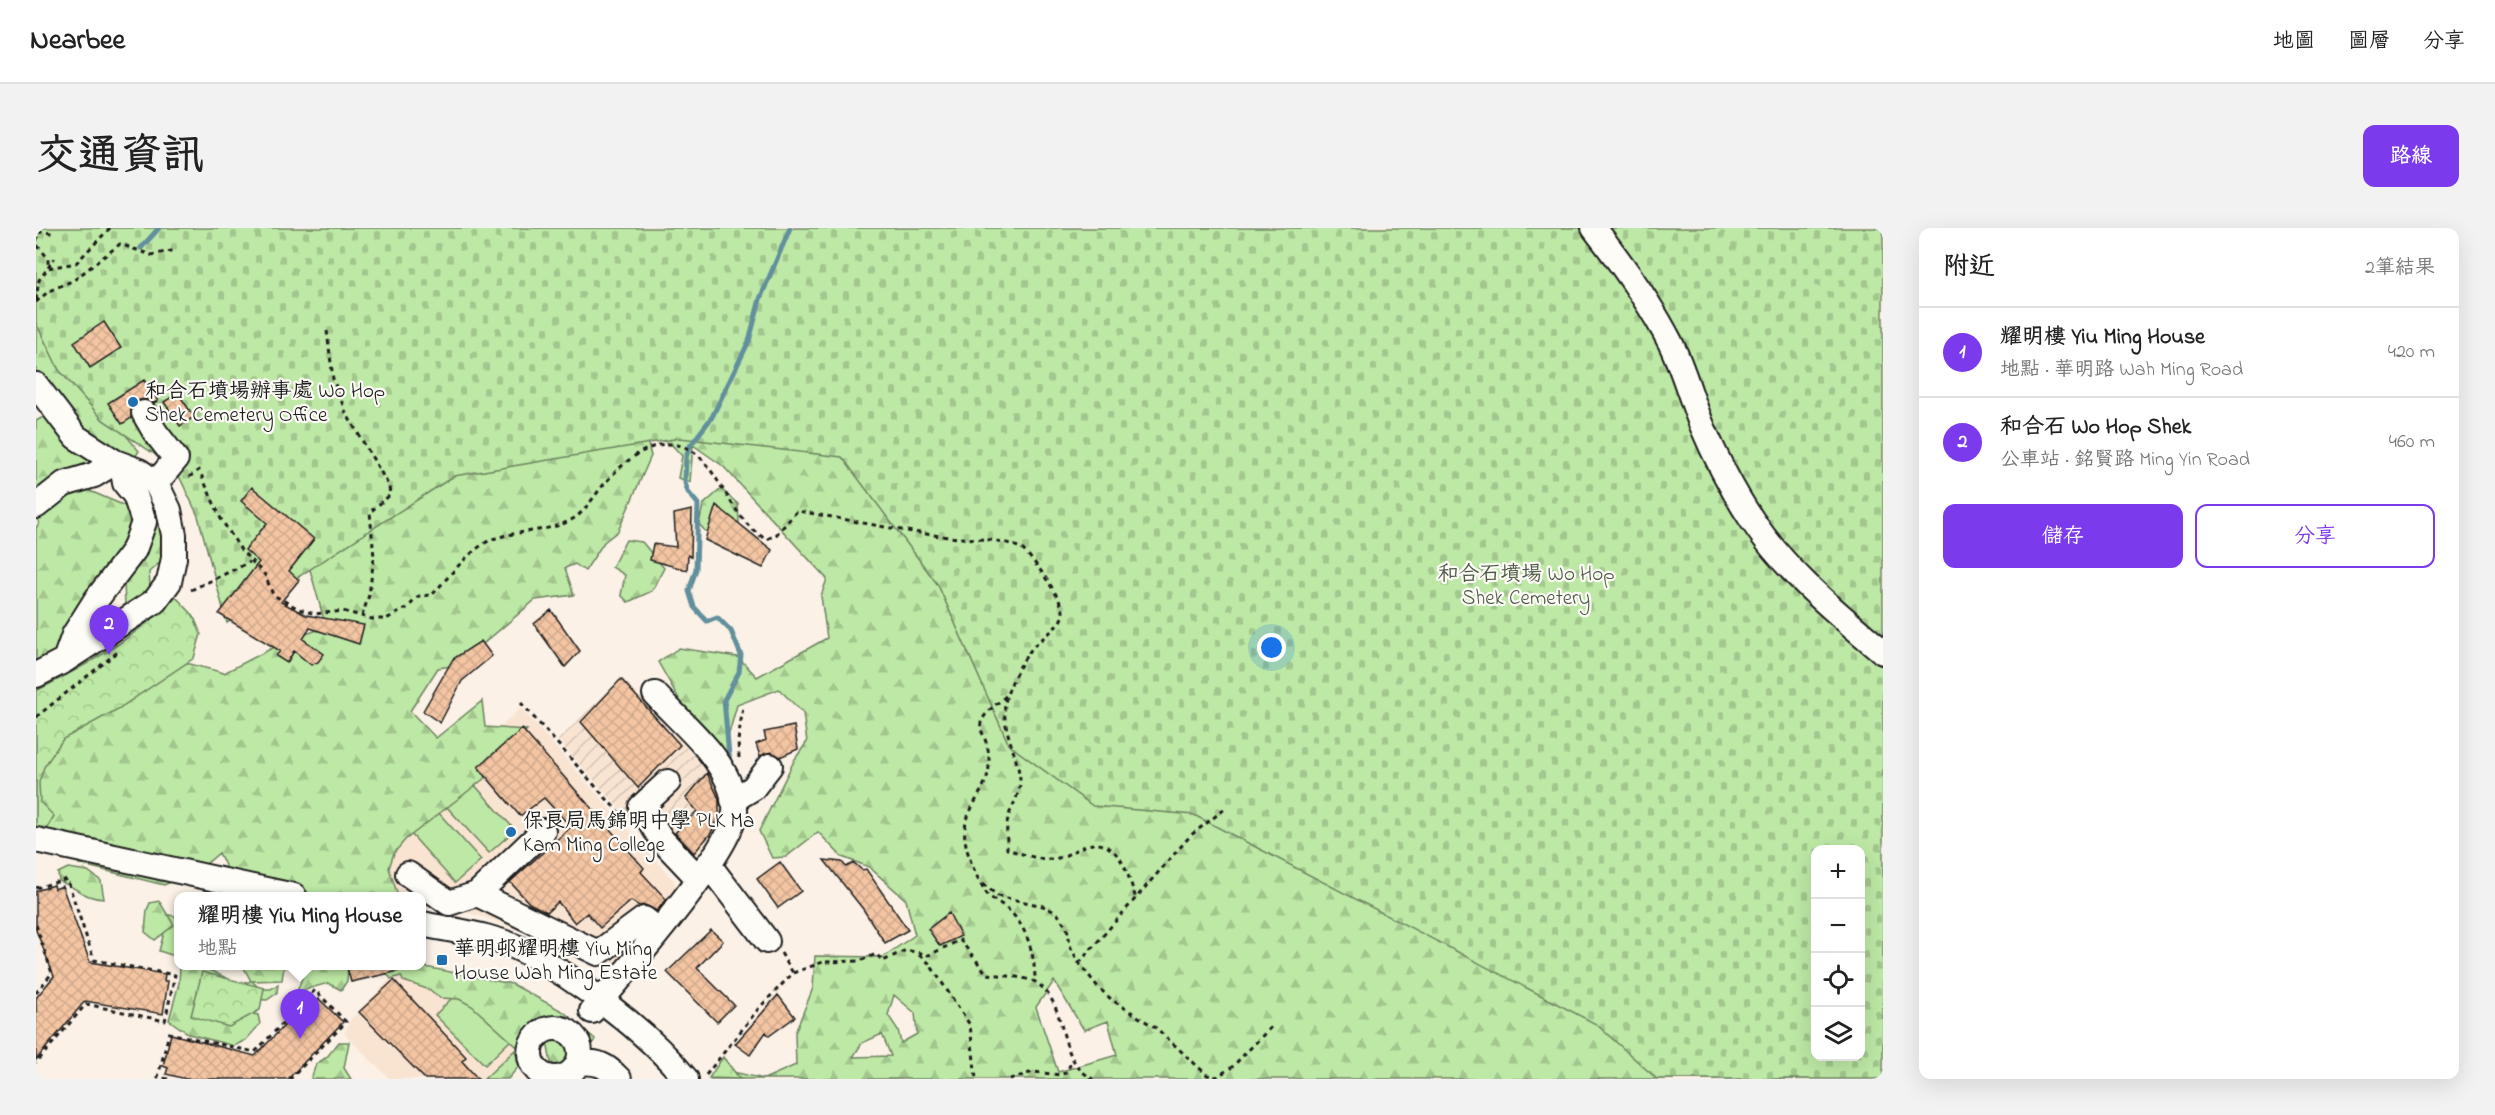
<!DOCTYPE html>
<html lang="zh-TW">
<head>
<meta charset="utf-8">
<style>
  :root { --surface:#fff; --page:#f2f2f2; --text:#222; --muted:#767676; --line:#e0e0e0; --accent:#7c3aed }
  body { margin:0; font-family:"Indie Flower","LXGW WenKai TC",sans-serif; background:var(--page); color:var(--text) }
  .controls { position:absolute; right:18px; bottom:18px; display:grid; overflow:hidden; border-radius:12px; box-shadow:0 6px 24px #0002 }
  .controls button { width:54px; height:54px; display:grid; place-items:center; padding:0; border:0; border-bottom:2px solid var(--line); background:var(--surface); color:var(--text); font:30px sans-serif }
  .you { position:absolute; left:1236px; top:420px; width:21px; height:21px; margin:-15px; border:4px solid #fff; border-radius:50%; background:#1a73e8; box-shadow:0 0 0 9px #1a73e833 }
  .badge { display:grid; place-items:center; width:39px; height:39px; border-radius:50%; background:var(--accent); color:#fff; font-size:20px; font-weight:700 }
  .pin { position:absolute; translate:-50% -50px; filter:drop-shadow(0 2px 3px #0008) }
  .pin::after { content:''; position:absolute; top:32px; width:21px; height:18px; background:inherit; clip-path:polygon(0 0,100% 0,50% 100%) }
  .popup { position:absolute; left:138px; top:664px; width:252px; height:78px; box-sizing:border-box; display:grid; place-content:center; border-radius:12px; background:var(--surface); filter:drop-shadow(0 2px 4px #0005); font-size:20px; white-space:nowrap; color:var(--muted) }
  .popup b { font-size:22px; color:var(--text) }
  .popup::after { content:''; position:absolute; left:50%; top:100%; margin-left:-12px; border:12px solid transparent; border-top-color:var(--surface) }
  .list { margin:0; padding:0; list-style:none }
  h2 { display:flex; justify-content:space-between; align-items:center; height:78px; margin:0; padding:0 24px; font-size:26px }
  h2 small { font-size:20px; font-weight:400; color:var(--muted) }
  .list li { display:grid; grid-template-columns:39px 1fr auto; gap:18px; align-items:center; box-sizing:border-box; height:90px; padding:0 24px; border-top:2px solid var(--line) }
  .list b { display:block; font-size:22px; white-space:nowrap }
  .list p { margin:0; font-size:20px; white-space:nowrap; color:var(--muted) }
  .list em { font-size:20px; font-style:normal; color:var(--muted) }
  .actions { display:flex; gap:12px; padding:18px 24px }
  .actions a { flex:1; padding:14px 0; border:2px solid var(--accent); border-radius:12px; text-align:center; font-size:21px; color:var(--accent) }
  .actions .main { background:var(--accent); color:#fff }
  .icon { flex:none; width:33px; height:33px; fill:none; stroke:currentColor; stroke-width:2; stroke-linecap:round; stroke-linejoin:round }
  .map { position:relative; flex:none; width:1847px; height:851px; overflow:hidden; border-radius:12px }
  header { display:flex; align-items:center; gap:36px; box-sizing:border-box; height:84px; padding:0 30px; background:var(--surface); border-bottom:2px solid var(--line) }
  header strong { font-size:28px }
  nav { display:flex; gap:33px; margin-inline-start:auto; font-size:21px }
  .intro { display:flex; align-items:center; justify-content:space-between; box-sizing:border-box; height:144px; padding:0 36px }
  h1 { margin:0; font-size:42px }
  .button { padding:15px 27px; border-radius:12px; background:var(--accent); color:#fff; font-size:21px; font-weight:700 }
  main { display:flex; gap:36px; padding:0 36px }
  aside { flex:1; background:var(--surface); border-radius:12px; box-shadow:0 6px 24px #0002 }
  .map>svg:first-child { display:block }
  .built { fill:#f9e4d2 }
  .industrial { fill:url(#industrial-furrows) }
  .green { fill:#bde8a5; stroke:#6c8260; stroke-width:1.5 }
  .forest { fill:url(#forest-firs); stroke:#6c8260; stroke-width:1.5; fill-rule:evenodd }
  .cemetery { fill:url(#cemetery-stones); stroke:#6c8260; stroke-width:1.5; fill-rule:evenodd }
  .park { fill:url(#park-crowns); stroke:#6c8260; stroke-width:1.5 }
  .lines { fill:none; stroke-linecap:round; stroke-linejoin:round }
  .stream { stroke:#628f9d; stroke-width:5 }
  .building { fill:url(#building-cross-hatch); stroke:#1c1c1c; stroke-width:1.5 }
  .minor-casing { stroke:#1c1c1c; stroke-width:28 }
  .path { stroke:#1c1c1c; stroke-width:3; stroke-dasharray:4.5 4.5; stroke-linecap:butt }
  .minor { stroke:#fdfcf7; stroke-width:24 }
  .poi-dot { fill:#1f6fb2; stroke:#fdfcf7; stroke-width:2 }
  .labels { text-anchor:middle; stroke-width:4.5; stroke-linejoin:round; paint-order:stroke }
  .poi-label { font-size:21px; fill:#1c1c1c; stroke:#fdfcf7; text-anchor:start }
  .park-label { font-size:21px; fill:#4c5945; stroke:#fdfcf7 }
</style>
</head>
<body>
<header>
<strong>Nearbee</strong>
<nav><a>地圖</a><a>圖層</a><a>分享</a></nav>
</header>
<div class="intro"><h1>交通資訊</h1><a class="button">路線</a></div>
<main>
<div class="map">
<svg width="1847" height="851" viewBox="0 0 1847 851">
  <defs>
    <pattern id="industrial-furrows" width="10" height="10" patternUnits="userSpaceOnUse" patternTransform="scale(1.5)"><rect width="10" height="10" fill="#f9e4d2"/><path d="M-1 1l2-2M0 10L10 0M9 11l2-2" fill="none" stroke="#d5c3b4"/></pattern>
    <pattern id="forest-firs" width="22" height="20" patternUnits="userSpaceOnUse" patternTransform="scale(1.5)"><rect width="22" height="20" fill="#bde8a5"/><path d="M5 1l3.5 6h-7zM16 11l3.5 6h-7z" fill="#a2c68d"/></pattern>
    <pattern id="cemetery-stones" width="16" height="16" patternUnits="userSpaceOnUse" patternTransform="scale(1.5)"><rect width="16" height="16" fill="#bde8a5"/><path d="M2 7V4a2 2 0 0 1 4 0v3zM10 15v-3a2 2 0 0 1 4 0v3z" fill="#a2c68d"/></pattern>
    <pattern id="park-crowns" width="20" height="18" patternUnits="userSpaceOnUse" patternTransform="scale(1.5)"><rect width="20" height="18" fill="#bde8a5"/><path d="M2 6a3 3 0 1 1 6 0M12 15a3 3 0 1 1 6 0" fill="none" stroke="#a2c68d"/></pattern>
    <pattern id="building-cross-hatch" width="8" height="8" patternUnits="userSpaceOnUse" patternTransform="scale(1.5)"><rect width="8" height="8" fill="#f3c5a3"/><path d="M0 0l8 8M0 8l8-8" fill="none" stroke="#d0a98c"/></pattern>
  </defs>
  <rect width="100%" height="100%" fill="#fbf1e6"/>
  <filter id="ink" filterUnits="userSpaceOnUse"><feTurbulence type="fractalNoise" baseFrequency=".0167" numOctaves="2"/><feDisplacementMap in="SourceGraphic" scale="12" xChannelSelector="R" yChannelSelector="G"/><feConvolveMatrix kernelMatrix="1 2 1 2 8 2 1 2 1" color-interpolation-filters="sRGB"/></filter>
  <g filter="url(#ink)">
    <path class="built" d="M 485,480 L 639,654 L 641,663 L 592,724 L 574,739 L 560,739 L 496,707 L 447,689 L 386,673 L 386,668 L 365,668 L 338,663 L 339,632 L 436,525 Z
      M 366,739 L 432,756 L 488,813 L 448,851 L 354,851 L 308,806 L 315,791 Z"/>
    <path class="industrial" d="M 586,450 L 674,546 L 684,566 L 687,584 L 682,599 L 645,649 L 522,512 Z"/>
    <path class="green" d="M 435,553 L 479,602 L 453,625 L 409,577 Z
      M 401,583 L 445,632 L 419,655 L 375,606 Z
      M 133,687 L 142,689 L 142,729 L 123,723 Z
      M 426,760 L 476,811 L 449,837 L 399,787 Z"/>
    <path class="forest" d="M 0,0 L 547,55 L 1773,851 L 674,851 L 684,841 L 728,851 L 760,837 L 759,805 L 777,760 L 779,728 L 847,729 L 879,707 L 870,672 L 833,639 L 806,629 L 782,604 L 750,629 L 736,630 L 723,603 L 759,531 L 771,514 L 767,485 L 743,461 L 701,477 L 692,509 L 697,544 L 658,497 L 622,434 L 643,420 L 702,429 L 721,449 L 791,410 L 785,368 L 791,351 L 687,238 L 657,217 L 654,254 L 642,250 L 646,228 L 636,217 L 609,204 L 615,228 L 582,303 L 568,314 L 549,343 L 539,336 L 529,340 L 538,367 L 499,372 L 422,437 L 402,440 L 374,483 L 400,510 L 446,473 L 449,499 L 491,502 L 449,550 L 369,612 L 358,625 L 353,640 L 362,668 L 244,668 L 198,656 L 183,625 L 163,642 L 128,657 L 43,636 L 12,605 L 0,601 L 0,300 L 3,295 L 0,289 L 0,193 L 24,180 L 23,170 L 1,179 L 0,178 ZM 75,189 L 266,313 L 290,399 L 250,413 L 188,445 L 79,416 L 64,424 L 35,463 L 14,450 L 88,354 L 89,378 L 106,392 L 119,377 L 114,358 L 113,344 L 129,330 C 132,296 134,290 105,268 L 94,280 L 35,255 L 47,237 L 72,241 L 91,241 L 103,223 ZM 1018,753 L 1048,802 L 1072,793 L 1081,827 L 1022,844 L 1000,779 ZM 858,767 L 879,785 L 881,806 L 865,815 L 862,802 L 852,787 ZM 846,806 L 855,828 L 817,829 L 826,815 Z
      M 685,261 L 702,276 L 704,311 L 669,303 L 663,296 L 667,277 Z
      M 590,312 L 606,314 L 628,340 L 616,363 L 592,374 L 585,367 L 589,347 L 576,339 Z
      M 32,640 L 52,643 L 65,653 L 68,671 C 48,670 41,660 23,653 L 22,645 Z
      M 123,673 L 138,697 L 119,712 L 109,704 L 111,682 L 114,675 Z
      M 164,738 L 191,750 L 211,785 L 222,787 L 224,796 L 210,812 L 198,818 L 153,806 L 133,792 L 143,755 L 144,739 Z
      M 207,738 L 248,738 L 246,752 L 216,753 L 224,761 L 235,761 L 242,756 L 241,765 L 231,772 L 220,771 L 208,755 L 215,753 Z
      M 270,738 L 323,738 L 312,740 L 311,753 L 305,762 L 292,755 L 261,764 Z
      M 339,738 L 384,738 L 476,756 L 528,784 L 559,811 L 556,817 L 543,810 L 535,828 L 523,839 L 515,835 L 508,798 L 502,800 L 502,813 L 488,825 L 436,778 L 423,771 L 404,770 L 394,762 L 367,753 L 365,748 L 355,751 L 348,742 Z
      M 303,814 L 313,814 L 308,840 L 315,851 L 275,851 L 280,836 L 291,829 Z
      M 479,822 L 483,838 L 472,851 L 448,851 Z"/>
    <path class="cemetery" d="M 0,0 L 1847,0 L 1847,851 L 1621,851 L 1560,796 L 1158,587 L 1057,578 L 973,517 L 902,357 L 806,229 L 644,210 L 418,248 L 191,395 L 162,288 L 143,248 L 117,225 L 67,192 L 23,142 L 0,95 ZM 1780,622 L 1824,622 L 1824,828 L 1780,828 Z"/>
    <path class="park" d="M 139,368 L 157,387 L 165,406 L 158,430 L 82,481 L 27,511 L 8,539 L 3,554 L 4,574 L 18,588 L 9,603 L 0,600 L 0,463 C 49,438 102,409 139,368 Z
      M 166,744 L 228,760 L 224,782 L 193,799 L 155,788 Z
      M 687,829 L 704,851 L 673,850 Z"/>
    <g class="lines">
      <path class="stream" d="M 105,20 L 123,0
        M 693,528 L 688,472 L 703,444 L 705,427 L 695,403 L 681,389 L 671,393 L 658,379 L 653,363 L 660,341 L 662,276 L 652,264 L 649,255 L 650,229 L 654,218 L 676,189 L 713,113 L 724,71 L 754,0"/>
    </g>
    <path class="building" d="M 68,94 L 85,120 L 54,140 L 38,114 Z
      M 108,152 L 122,173 L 118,175 L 109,171 L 100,173 L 95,178 L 95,190 L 86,196 L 72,175 Z
      M 142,165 L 158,189 L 144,198 L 128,174 Z
      M 216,259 L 278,311 L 253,343 L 263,352 L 245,374 L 270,387 L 328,397 L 323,416 L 274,400 L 267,411 L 288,426 L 282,434 L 275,437 L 258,423 L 251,435 L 240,428 L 244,423 L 183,386 L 223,334 L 209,322 L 231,295 L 205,273 Z
      M 680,277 L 736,322 L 727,340 L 669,312 Z
      M 656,282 L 655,329 L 652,327 L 651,342 L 614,332 L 617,316 L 640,319 L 638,286 Z
      M 515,382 L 544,423 L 529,439 L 498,396 Z
      M 445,413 L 456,428 L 426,453 L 404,495 L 387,483 L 417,431 Z
      M 585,451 L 644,517 L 602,560 L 545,494 Z
      M 758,498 L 762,521 L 744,529 L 735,524 L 724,528 L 720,516 L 730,512 L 728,504 Z
      M 486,501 L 608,640 L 605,644 L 630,671 L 621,683 L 609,677 L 603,678 L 595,673 L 564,700 L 551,685 L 539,695 L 522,674 L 511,684 L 493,675 L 474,654 L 535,599 L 508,570 L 484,588 L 442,539 Z
      M 671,545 L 683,571 L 683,586 L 675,605 L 658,625 L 639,605 L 661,583 L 650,570 Z
      M 788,632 L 806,634 L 810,639 L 818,635 L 826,642 L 830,641 L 872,702 L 849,715 L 827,681 Z
      M 744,634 L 765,663 L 742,680 L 721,651 Z
      M 18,657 L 19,661 L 26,658 L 54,734 L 129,746 L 128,753 L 132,753 L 127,786 L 49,773 L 0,832 L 0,770 L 18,748 L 0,702 L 0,663 Z
      M 913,685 L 925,708 L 904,718 L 892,701 Z
      M 675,702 L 687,713 L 661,740 L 698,777 L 681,794 L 631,744 Z
      M 323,738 L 362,738 L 363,743 L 315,754 L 311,740 Z
      M 358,752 L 430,829 L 426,833 L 442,851 L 389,851 L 323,784 Z
      M 742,767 L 759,789 L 733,808 L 730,804 L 714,827 L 699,816 Z
      M 275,770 L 279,774 L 283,771 L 307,794 L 252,851 L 150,851 L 130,846 L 132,840 L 127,838 L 135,806 L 219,828 Z"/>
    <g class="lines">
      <defs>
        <path id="minor" d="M 1558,0 C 1586,36 1613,73 1634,114 C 1647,140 1654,168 1665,195 C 1679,228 1696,262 1716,292 C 1750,344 1800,384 1847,424
          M 0,157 L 40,209 L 79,234 L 103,243 L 120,255 L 133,282 L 138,307 L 138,330 L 133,354 L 119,373 L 29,432 L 0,447
          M 108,185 L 119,204 L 140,231 L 120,255
          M 0,278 L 28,256 L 58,247 L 79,234
          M 29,432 L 38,407 L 60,372 L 98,322 L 108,294 L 99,267 L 89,255 L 86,237
          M 632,554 L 605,579 L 626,612 L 662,650
          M 697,572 L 717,560 L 734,538
          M 0,612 L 258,668
          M 672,636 L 731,713
          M 372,646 L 413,675 L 441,666 L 507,603
          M 441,666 L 562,725 L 608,691 L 622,702
          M 386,696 C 419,703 457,707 488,723 C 542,751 612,804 650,851
          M 556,783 C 587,747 695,624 699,584 C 700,577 697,568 695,561 C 683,524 644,494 619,466
          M494 825a25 25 0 1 1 50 0a25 25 0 1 1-50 0Z
          M 542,835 C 562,833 570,837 583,851"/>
      </defs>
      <use href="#minor" class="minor-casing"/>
      <path class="path" d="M 3,0 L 0,16 L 12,30 L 12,40 L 18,30
        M 2,4 L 17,5
        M 0,72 L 3,52 L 12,40 L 40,35 L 74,0
        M 0,74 L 13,63 L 38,52 L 84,16 L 115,27 L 140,22
        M 291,103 L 297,151 L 310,185 L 353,258 L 354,267 L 334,284 L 338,329 L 333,367 L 326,388
        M 153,249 L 163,242 L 185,291 L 205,322 L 229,347 L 237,367 L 263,381 L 279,386 L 307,383 L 336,391 L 350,391 L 371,380 L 383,368 L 396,367 C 412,350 437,317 460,310 C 485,302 518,304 540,289 C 551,281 560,265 569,255 C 589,232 620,206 651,220 C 680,232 697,297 731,311 L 740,307 L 761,283 C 811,291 862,303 913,309 C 936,312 962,309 984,320 C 994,325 1029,374 1027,386 C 1024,401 1002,411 994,423 C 985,434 975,454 971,467 C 962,496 981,523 984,551 C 985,565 976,577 972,590 C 970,600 971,611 971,621 C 987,626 1006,634 1022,630 C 1034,627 1045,617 1057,616 C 1085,614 1093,650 1100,671
        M 155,362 L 214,334
        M 970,468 C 924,505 955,495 953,538 C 952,563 925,584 929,611 C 931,628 941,651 951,666 C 955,671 964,675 969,679 C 991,696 999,727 999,753
        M 485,475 L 586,588
        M 0,489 L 83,423
        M 703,530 L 702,513 L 707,479
        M 947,656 L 962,668 L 1007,678 L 1021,685 L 1031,700 L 1035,720 L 1043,735 L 1062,759 L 1076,772 L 1120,800 L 1171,847 L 1181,849 L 1196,839 L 1235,799
        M 0,660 L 31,651 L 58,732 L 139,747 L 129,793 L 50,776 L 0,835
        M 0,697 L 16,745 L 0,765
        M 883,727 L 893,735 L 934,797 L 940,851
        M 790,734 L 824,733 L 840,726 L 847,733 L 870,722 L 893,727 L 924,712 L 951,746 C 962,747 993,749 1001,755 C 1035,780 1018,830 1057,851
        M 1043,735 L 1155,607 L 1190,580
        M 757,745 L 787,734
        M 670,847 L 723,780 L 757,745 L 745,725
        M 132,851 L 122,849 L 133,805 L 219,824 L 279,762 L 310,794 L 254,851
        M 974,851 L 997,844 L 1024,847 L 1029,845 L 1036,834"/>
      <use href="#minor" class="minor"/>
    </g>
  </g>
  <g class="poi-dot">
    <circle cx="97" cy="174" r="6"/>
    <circle cx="475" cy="604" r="6"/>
    <rect x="400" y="726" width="12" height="12" rx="3"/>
  </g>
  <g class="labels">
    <g class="poi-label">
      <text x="109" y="169">和合石墳場辦事處 Wo Hop<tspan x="109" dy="24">Shek Cemetery Office</tspan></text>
      <text x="487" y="599">保良局馬錦明中學 PLK Ma<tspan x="487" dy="24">Kam Ming College</tspan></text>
      <text x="418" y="727">華明邨耀明樓 Yiu Ming<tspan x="418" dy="24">House Wah Ming Estate</tspan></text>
    </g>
    <g class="park-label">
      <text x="1490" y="352">和合石墳場 Wo Hop<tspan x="1490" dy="24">Shek Cemetery</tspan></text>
    </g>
  </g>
</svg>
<div class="controls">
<button>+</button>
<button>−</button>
<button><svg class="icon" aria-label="locate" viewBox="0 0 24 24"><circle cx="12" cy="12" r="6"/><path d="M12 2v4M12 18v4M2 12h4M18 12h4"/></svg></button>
<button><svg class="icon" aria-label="layers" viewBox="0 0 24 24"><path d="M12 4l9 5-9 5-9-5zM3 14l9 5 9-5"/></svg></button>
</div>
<div class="you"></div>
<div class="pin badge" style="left:264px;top:811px">1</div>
<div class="popup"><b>耀明樓 Yiu Ming House</b>地點</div>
<div class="pin badge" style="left:73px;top:427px">2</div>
</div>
<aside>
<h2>附近<small>2筆結果</small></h2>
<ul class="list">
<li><span class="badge">1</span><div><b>耀明樓 Yiu Ming House</b><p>地點 · 華明路 Wah Ming Road</p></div><em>420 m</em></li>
<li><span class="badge">2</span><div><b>和合石 Wo Hop Shek</b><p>公車站 · 銘賢路 Ming Yin Road</p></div><em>460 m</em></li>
</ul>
<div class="actions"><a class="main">儲存</a><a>分享</a></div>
</aside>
</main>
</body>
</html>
